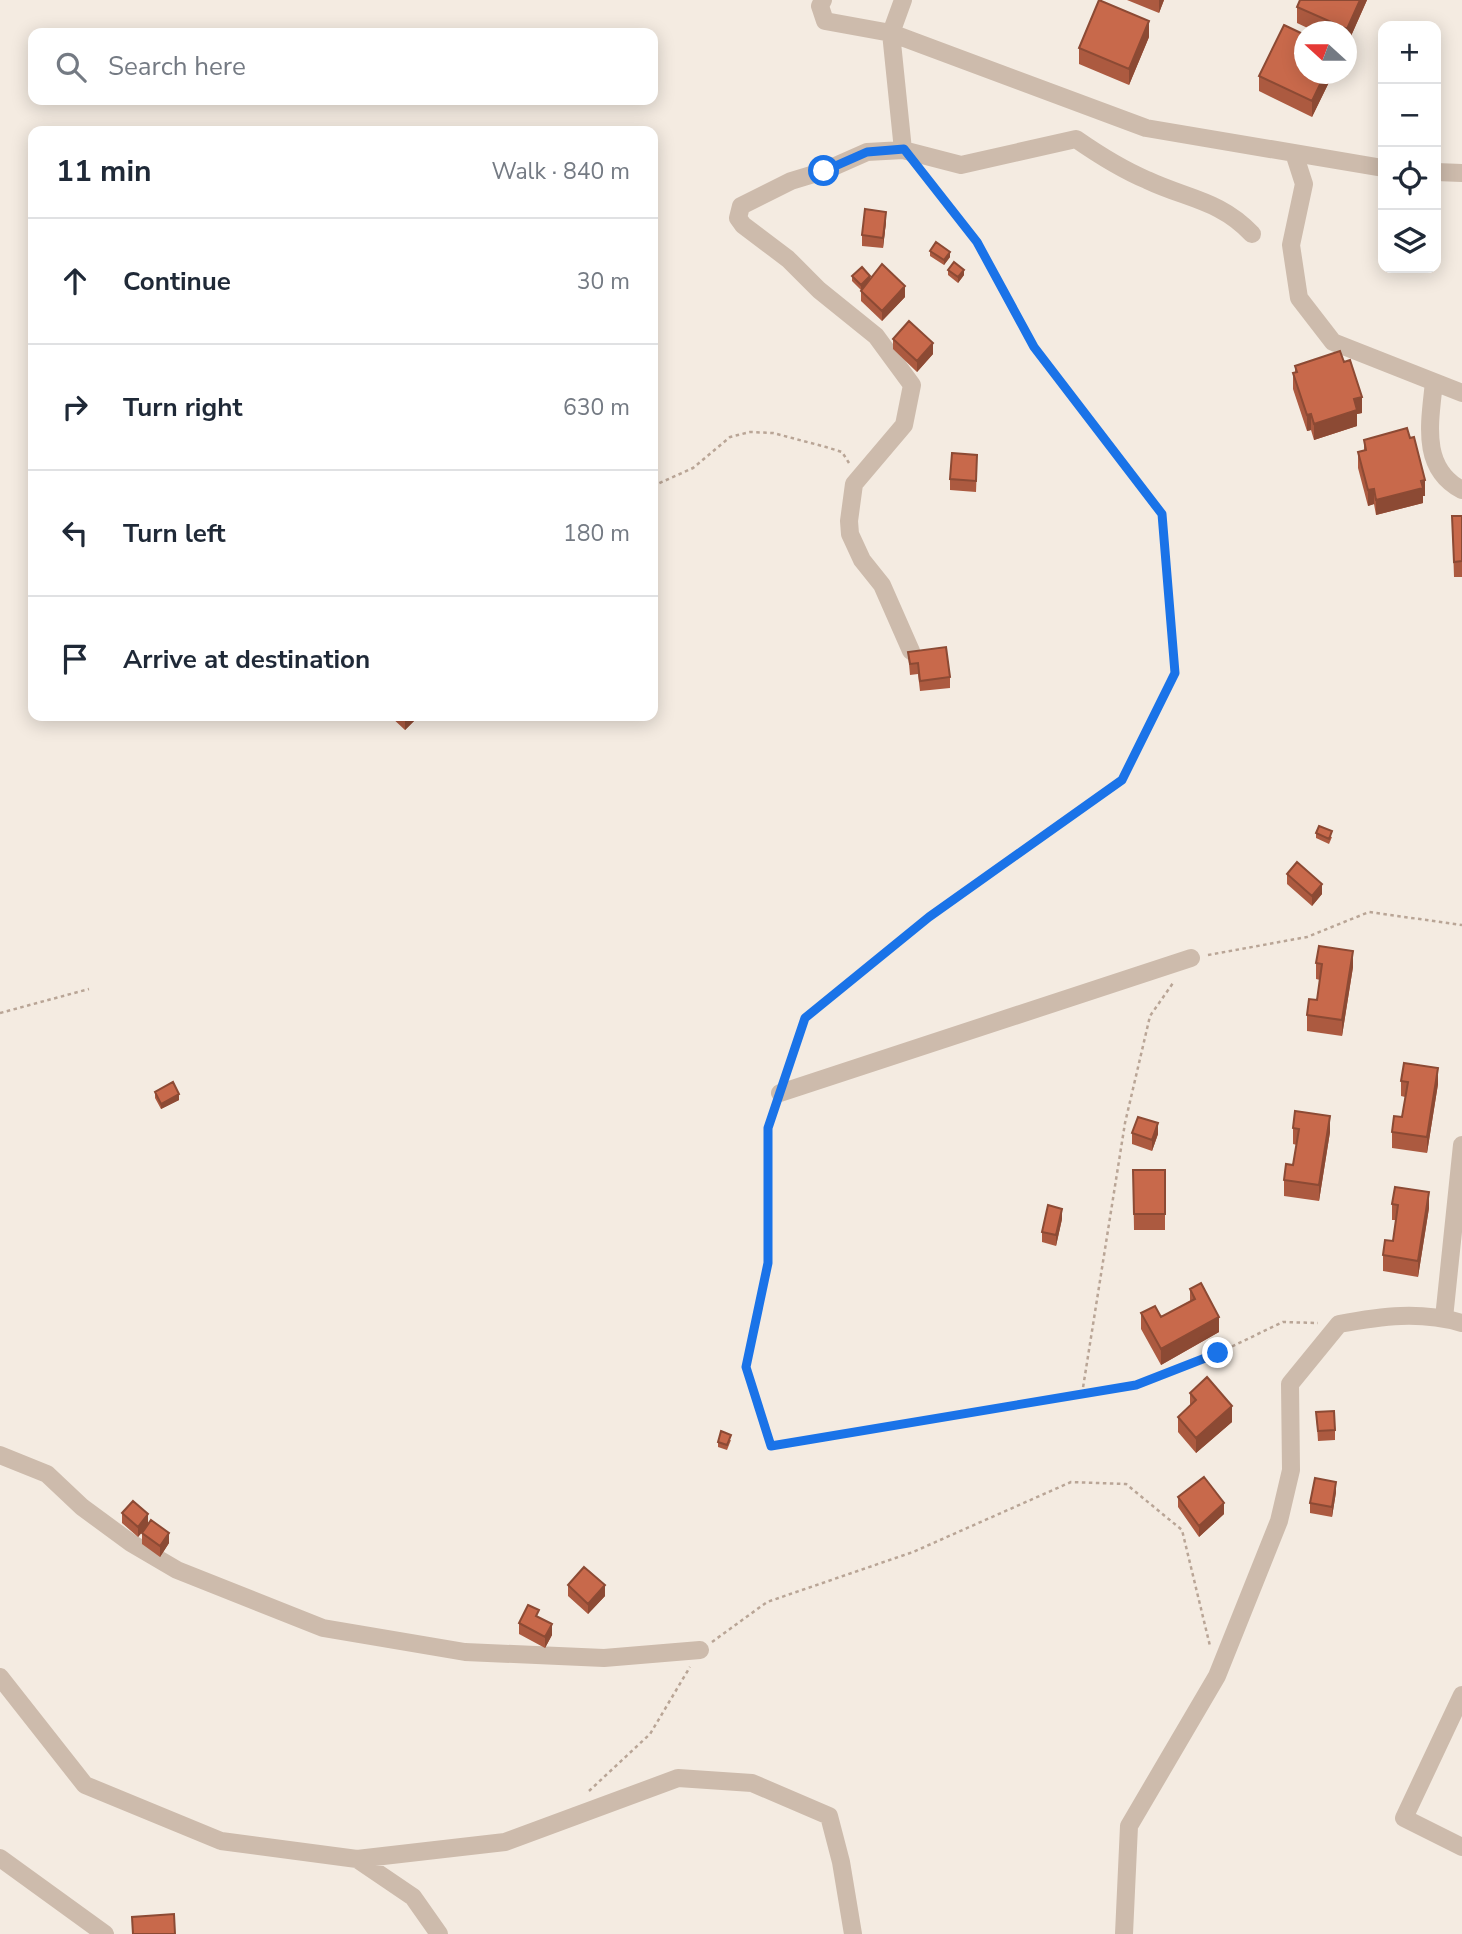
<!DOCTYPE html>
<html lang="en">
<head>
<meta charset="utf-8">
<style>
  :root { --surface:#fff; --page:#f6f6f7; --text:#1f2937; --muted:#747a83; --line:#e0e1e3 }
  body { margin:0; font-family:"Nunito Sans",sans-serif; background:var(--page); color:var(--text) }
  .controls { position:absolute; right:21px; top:21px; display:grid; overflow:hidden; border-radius:14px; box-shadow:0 4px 18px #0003 }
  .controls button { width:63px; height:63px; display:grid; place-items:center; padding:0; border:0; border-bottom:2px solid var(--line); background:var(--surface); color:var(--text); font:35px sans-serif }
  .compass { position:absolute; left:1294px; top:21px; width:63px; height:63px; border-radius:50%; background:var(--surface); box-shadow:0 4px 18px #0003; rotate:291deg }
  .stop { position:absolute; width:21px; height:21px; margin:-16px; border:5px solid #1a73e8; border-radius:50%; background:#fff }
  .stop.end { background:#1a73e8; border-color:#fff; box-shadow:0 2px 7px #0008 }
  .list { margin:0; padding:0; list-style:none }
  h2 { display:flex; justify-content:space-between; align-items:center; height:91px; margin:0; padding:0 28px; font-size:30px }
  h2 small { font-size:23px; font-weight:400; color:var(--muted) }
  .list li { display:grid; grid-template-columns:46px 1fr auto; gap:21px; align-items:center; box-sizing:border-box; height:126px; padding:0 28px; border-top:2px solid var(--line) }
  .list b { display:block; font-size:26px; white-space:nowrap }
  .list em { font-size:23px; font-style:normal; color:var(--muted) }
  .icon { flex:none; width:38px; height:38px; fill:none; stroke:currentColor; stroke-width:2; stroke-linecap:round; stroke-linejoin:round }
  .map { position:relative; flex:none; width:1462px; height:1934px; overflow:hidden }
  .search { position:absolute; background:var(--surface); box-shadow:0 4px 18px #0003; left:28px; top:28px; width:630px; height:77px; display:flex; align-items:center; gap:18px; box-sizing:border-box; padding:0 24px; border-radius:14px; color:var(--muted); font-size:26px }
  .panel { position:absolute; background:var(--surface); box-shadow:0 4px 18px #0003; left:28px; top:126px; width:630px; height:595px; border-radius:14px }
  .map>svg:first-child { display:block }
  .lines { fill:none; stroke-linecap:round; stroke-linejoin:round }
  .path { stroke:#b9a596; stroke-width:2.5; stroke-dasharray:3.5 3.5; stroke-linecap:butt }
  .minor { stroke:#cdbbac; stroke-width:18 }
  .wall { fill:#ac5a40 }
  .shaded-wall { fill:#8c4a34 }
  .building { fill:#c8694b; stroke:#8c4a34; stroke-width:2 }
  .route { stroke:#1a73e8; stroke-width:9 }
</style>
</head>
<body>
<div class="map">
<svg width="1462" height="1934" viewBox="0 0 1462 1934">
  <rect width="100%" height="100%" fill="#f4ebe1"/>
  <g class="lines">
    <path class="path" d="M 653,486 L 693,468 L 730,437 L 750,432 L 773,433 L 826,447 L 842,452 L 849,463
      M 1208,955 L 1307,937 L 1369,912 L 1462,925
      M 0,1013 L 89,989
      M 787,1072 L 805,1018 L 929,917 L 1122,780 L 1175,673 L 1162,514 L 1035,347 L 977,242 L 923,174
      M 775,1108 L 768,1128 L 768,1263 L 746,1367 L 771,1446 L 1136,1385 L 1218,1353 L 1283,1322 L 1318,1323
      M 1082,1394 L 1125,1123 L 1150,1016 L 1173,983
      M 712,1642 L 767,1602 L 913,1552 L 1071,1482 L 1126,1484 L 1182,1530 L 1210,1646
      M 589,1791 L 650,1734 L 690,1667"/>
    <path class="minor" d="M 823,0 L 820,6 L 825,21 L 891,33 L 1146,128 L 1383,168
      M 903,0 L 891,33 L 903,150
      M 1294,153 L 1304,184 L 1291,245 L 1299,298 L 1333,342 L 1462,393
      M 1436,172 L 1462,173
      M 1434,382 C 1430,422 1420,468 1462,490
      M 911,651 L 882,585 L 862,560 L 850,534 L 849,521 L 854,484 L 904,425 L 912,385 L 876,336 L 819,290 L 788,259 L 743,225 L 738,218 L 741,206 L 791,181 L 824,171 L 867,152 L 903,150 L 961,165 L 1076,139 C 1099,155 1121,169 1147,180 C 1187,199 1220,200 1252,234
      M 780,1093 L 1191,958
      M 1444,1318 L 1462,1145
      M 0,1455 L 47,1474 L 82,1507 L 131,1543 L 177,1570 L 323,1628 L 465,1652 L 604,1658 L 700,1650
      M 0,1677 L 85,1785 L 221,1841 L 357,1859 L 413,1897 L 439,1934
      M 1462,1695 L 1404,1818 L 1462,1847
      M 0,1858 L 105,1934
      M 357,1859 L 505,1842 L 678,1778 L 752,1783 L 829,1816 L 841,1862 L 853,1934
      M 1124,1934 L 1129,1826 L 1217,1676 L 1279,1521 L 1291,1470 L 1290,1384 L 1339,1324 C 1382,1316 1420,1311 1462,1323"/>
  </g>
  <path class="wall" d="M 1127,0 L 1164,0 L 1159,13 Z
    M 1300,0 L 1367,0 L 1347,45 L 1347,32 L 1316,32 L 1297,23 L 1297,7 Z
    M 1149,37 L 1129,85 L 1079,64 L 1079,48 Z
    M 1333,74 L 1312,117 L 1259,91 L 1259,76 Z
    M 886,222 L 883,248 L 862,246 L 862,235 Z
    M 930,251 L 950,257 L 944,265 L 930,256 Z
    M 948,270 L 964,275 L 958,283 L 948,275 Z
    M 852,276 L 870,279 L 905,297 L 882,321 L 861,301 L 861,290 L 852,281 Z
    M 893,339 L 933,354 L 917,372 L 893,349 Z
    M 1295,366 L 1362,413 L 1357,414 L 1357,426 L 1314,440 L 1311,430 L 1307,431 L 1293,389 L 1293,373 L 1295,373 Z
    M 1364,440 L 1425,496 L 1423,496 L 1423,503 L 1376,515 L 1374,504 L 1368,506 L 1358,468 L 1358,452 L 1364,451 Z
    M 977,465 L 976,492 L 950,490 L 950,479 Z
    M 1462,512 L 1462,577 L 1454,577 L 1452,516 L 1462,516 Z
    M 908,652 L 950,677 L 950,688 L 920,691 L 918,674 L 910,675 Z
    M 390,716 L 418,716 L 418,717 L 405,730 Z
    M 1316,833 L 1332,837 L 1329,844 L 1316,838 Z
    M 1287,874 L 1322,894 L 1312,906 L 1287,884 Z
    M 1316,963 L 1353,967 L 1342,1036 L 1307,1031 L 1307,1015 L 1317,1000 L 1320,980 L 1316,979 Z
    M 1401,1081 L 1438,1084 L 1427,1153 L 1392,1148 L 1392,1132 L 1402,1117 L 1405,1097 L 1401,1096 Z
    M 155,1092 L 179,1100 L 161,1109 L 155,1098 Z
    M 1293,1128 L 1330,1132 L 1319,1201 L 1284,1196 L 1284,1180 L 1293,1165 L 1297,1145 L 1293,1144 Z
    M 1132,1133 L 1158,1134 L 1152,1151 L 1132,1144 Z
    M 1133,1170 L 1165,1170 L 1165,1230 L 1134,1230 Z
    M 1392,1204 L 1429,1208 L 1418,1277 L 1383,1271 L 1383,1255 L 1393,1241 L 1396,1220 L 1392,1220 Z
    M 1062,1219 L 1056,1246 L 1042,1242 L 1042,1232 Z
    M 1190,1289 L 1219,1332 L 1161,1365 L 1141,1329 L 1141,1313 L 1161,1317 L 1190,1301 Z
    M 1190,1393 L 1232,1422 L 1196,1453 L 1178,1432 L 1178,1417 L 1190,1406 Z
    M 1316,1412 L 1335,1430 L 1335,1440 L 1318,1441 Z
    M 731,1440 L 727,1450 L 718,1447 L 718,1442 Z
    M 1336,1492 L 1332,1517 L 1310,1513 L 1310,1503 Z
    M 1178,1497 L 1224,1514 L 1199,1537 L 1178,1507 Z
    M 122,1513 L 148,1524 L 169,1543 L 160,1557 L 142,1544 L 142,1533 L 143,1531 L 138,1537 L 122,1523 Z
    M 568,1585 L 605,1596 L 588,1614 L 568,1596 Z
    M 519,1623 L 552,1635 L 545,1648 L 519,1634 Z"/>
  <path class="shaded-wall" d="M 1159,0 L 1164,0 L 1159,13 Z
    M 1360,0 L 1367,0 L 1347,45 L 1347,29 Z
    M 1149,21 L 1149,37 L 1129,85 L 1129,69 Z
    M 1325,74 L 1333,74 L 1312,117 L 1312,101 Z
    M 886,212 L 886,222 L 883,248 L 883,238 Z
    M 950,252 L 950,257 L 944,265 L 944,260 Z
    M 964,270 L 964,275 L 958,283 L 958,277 Z
    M 870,276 L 870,281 L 861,291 L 861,285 Z
    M 905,286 L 905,297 L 882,321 L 882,311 Z
    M 933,343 L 933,354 L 917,372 L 917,361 Z
    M 1362,397 L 1362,413 L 1357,414 L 1357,426 L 1314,440 L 1314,424 L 1354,399 Z
    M 1311,414 L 1311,430 L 1307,431 L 1307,415 Z
    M 1425,480 L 1425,496 L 1423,496 L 1423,503 L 1376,515 L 1376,500 Z
    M 1374,489 L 1374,504 L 1368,506 L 1368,490 Z
    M 409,716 L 418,717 L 405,730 L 405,720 Z
    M 1322,884 L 1322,894 L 1312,906 L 1312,896 Z
    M 1353,951 L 1353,967 L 1342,1036 L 1342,1020 Z
    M 1438,1068 L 1438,1084 L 1427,1153 L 1427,1137 Z
    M 179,1094 L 179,1100 L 161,1109 L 161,1104 Z
    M 1330,1116 L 1330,1132 L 1319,1201 L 1319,1185 Z
    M 1158,1123 L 1158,1134 L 1152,1151 L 1152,1140 Z
    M 1429,1192 L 1429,1208 L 1418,1277 L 1418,1261 Z
    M 1062,1209 L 1062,1219 L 1056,1246 L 1056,1235 Z
    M 1219,1317 L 1219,1332 L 1161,1365 L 1161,1349 Z
    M 1232,1406 L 1232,1422 L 1196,1453 L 1196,1438 Z
    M 1336,1482 L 1336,1492 L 1332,1517 L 1332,1507 Z
    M 1224,1503 L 1224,1514 L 1199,1537 L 1199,1526 Z
    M 148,1514 L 148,1525 L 138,1537 L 138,1527 Z
    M 169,1533 L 169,1543 L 160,1557 L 160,1546 Z
    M 605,1585 L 605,1596 L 588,1614 L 588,1604 Z
    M 552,1624 L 552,1635 L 545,1648 L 545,1637 Z"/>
  <path class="building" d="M 1099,0 L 1149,21 L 1129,69 L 1079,48 Z
    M 1300,0 L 1360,0 L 1347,29 L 1297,7 Z
    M 1284,25 L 1305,35 L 1305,74 L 1325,74 L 1312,101 L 1259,76 Z
    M 865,209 L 886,212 L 883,238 L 862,235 Z
    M 936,242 L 950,252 L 944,260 L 930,251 Z
    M 954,262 L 964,270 L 958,277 L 948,270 Z
    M 882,264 L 905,286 L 882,311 L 861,291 Z
    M 862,267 L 870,276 L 861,285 L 852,276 Z
    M 909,321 L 933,343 L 917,361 L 893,339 Z
    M 1340,351 L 1344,362 L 1350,360 L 1362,397 L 1354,399 L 1357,410 L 1314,424 L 1311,414 L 1307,415 L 1293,373 L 1297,372 L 1295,366 Z
    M 1407,428 L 1410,438 L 1414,437 L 1425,480 L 1421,481 L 1423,488 L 1376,500 L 1374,489 L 1368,490 L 1358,452 L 1366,450 L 1364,440 Z
    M 952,453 L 977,455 L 976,481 L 950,479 Z
    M 1452,516 L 1462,516 L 1462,561 L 1454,562 Z
    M 946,647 L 950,677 L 920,681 L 918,663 L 910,664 L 908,652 Z
    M 1319,826 L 1332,831 L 1329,839 L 1316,833 Z
    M 1297,862 L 1322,884 L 1312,896 L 1287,874 Z
    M 1319,946 L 1353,951 L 1342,1020 L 1307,1015 L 1309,999 L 1317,1000 L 1322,964 L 1316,963 Z
    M 1404,1063 L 1438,1068 L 1427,1137 L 1392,1132 L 1394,1116 L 1402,1117 L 1408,1082 L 1401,1081 Z
    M 173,1082 L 179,1094 L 161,1104 L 155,1092 Z
    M 1295,1111 L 1330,1116 L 1319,1185 L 1284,1180 L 1286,1164 L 1293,1165 L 1299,1129 L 1293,1128 Z
    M 1138,1117 L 1158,1123 L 1152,1140 L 1132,1133 Z
    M 1133,1170 L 1165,1170 L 1165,1214 L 1134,1214 Z
    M 1395,1187 L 1429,1192 L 1418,1261 L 1383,1255 L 1385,1240 L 1393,1241 L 1398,1205 L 1392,1204 Z
    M 1048,1205 L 1062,1209 L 1056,1235 L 1042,1232 Z
    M 1201,1283 L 1219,1317 L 1161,1349 L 1141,1313 L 1155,1306 L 1161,1317 L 1195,1299 L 1190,1289 Z
    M 1207,1377 L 1232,1406 L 1196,1438 L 1178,1417 L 1196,1400 L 1190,1393 Z
    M 1334,1411 L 1335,1430 L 1318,1431 L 1316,1412 Z
    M 721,1431 L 731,1435 L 727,1445 L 718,1442 Z
    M 1204,1477 L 1224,1503 L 1199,1526 L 1178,1497 Z
    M 1315,1478 L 1336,1482 L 1332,1507 L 1310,1503 Z
    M 133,1501 L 148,1514 L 138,1527 L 122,1513 Z
    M 151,1520 L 169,1533 L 160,1546 L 142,1533 Z
    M 584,1567 L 605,1585 L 588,1604 L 568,1585 Z
    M 528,1605 L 539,1610 L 536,1616 L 552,1624 L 545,1637 L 519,1623 Z
    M 174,1914 L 175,1934 L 133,1934 L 132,1917 Z"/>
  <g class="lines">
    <path class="route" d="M 824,171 L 867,152 L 904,149 L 977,242 L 1034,347 L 1162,514 L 1175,673 L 1122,780 L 929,917 L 805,1018 L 768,1128 L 768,1263 L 746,1367 L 771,1446 L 1136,1385 L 1218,1353"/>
  </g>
</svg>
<div class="controls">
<button>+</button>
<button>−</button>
<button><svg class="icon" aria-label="locate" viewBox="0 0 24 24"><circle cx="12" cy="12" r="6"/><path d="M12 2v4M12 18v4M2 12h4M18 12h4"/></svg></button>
<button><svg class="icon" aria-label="layers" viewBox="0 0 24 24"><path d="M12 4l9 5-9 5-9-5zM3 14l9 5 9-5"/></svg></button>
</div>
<svg class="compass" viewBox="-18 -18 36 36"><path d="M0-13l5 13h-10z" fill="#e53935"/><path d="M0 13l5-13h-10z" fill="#747a83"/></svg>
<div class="stop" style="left:824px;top:171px"></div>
<div class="stop end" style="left:1218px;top:1353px"></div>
<div class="search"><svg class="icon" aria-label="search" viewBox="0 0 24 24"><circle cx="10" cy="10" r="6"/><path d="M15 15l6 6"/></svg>Search here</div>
<section class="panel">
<h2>11 min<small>Walk · 840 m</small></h2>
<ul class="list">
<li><svg class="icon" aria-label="ahead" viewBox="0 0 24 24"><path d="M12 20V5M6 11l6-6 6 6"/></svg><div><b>Continue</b></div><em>30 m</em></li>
<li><svg class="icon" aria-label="right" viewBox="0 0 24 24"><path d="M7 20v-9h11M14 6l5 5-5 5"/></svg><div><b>Turn right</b></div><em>630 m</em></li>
<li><svg class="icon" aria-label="left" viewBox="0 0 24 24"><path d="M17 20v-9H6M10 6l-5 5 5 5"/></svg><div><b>Turn left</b></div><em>180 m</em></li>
<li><svg class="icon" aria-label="arrive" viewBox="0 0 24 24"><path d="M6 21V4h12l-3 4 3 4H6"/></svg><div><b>Arrive at destination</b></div></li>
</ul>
</section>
</div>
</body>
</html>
